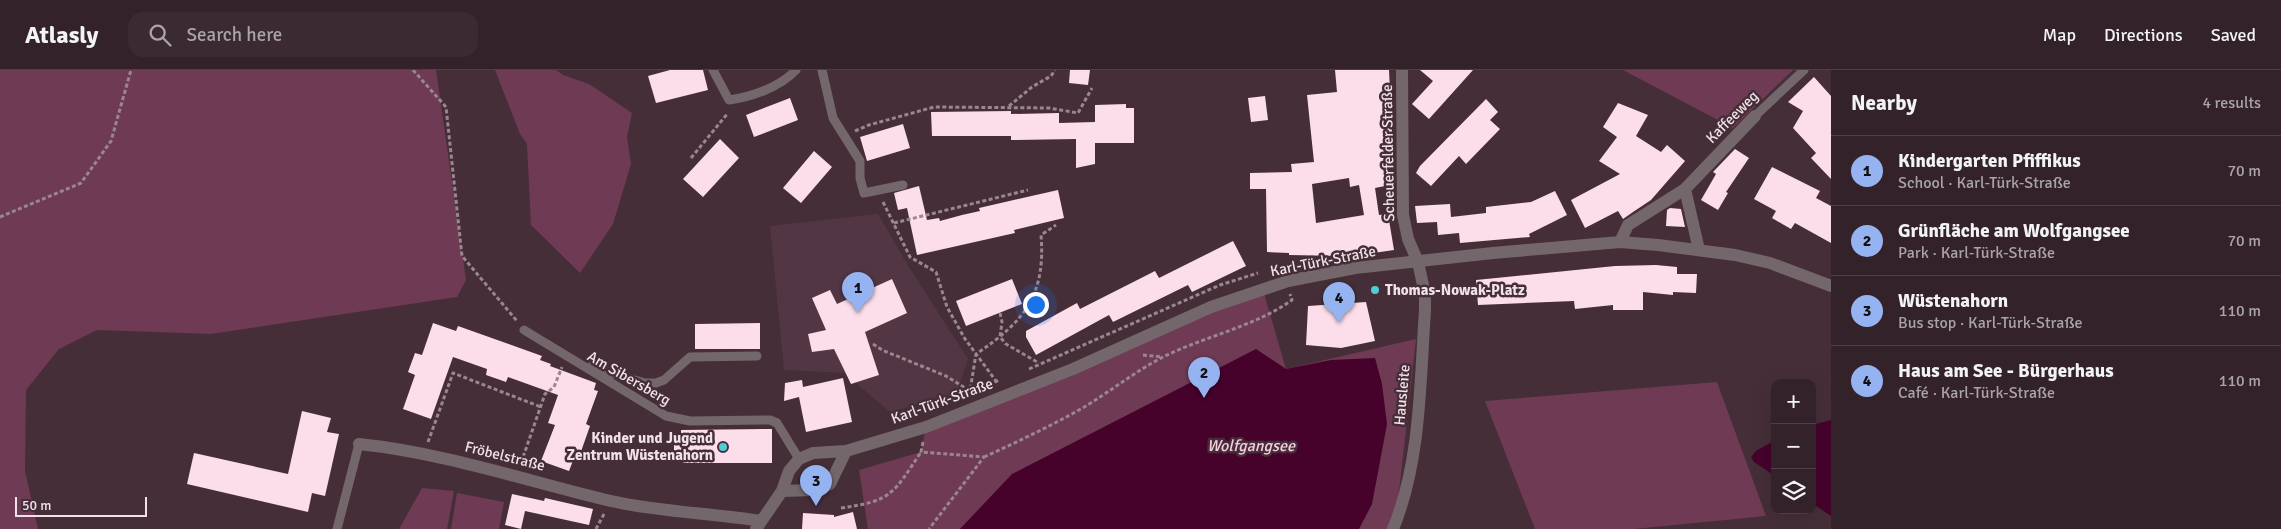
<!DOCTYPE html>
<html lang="en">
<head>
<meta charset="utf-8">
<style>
  :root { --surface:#34222a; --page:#3c2a32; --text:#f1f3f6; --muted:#a9a4a8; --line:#4e3f47; --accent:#95b2f1 }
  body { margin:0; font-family:Signika,sans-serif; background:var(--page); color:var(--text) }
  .controls { position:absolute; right:15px; bottom:15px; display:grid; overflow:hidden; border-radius:10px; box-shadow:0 5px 20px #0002 }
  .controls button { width:45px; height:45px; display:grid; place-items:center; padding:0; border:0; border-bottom:1px solid var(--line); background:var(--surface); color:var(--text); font:25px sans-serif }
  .scale { position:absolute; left:15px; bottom:12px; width:132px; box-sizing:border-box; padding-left:5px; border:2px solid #f1e1e8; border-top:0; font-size:14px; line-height:18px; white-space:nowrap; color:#f1e1e8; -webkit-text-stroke:4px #452e38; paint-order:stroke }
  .you { position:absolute; left:1035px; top:234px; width:18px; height:18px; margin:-12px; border:4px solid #fff; border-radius:50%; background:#1a73e8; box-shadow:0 0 0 8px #1a73e833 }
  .badge { display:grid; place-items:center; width:32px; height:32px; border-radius:50%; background:var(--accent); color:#111; font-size:16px; font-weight:700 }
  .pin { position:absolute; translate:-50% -41px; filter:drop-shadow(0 1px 2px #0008) }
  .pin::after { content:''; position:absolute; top:26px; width:18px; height:15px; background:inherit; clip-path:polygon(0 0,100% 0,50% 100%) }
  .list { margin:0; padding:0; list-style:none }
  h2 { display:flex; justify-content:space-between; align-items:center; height:65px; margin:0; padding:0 20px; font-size:21px }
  h2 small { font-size:16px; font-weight:400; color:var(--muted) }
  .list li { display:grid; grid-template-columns:32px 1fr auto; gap:15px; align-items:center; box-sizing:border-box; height:70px; padding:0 20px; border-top:1px solid var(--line) }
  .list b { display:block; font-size:19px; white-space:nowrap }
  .list p { margin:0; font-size:16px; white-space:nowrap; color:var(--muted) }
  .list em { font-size:16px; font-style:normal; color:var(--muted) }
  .icon { flex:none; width:28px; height:28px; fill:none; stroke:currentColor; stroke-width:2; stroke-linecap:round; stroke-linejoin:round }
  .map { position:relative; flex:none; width:1831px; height:459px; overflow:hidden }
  header { display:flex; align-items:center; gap:30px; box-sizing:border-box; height:70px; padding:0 25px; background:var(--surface); border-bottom:1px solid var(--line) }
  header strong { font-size:24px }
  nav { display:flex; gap:28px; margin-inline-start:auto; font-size:18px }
  .search { width:350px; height:45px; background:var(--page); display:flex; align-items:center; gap:12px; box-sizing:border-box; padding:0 18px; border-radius:15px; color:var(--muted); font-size:19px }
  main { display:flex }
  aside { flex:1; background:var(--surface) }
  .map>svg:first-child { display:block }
  .built { fill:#533643 }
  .green { fill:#6f3a54 }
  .water { fill:#46022b }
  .building { fill:#fcddea; fill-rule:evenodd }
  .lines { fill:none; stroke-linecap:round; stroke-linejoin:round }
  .path { stroke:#9a868f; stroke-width:3; stroke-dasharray:4 2.5; stroke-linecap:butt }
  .service { stroke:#73676c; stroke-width:9 }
  .minor { stroke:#73676c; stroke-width:12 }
  .poi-dot { fill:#51ccd4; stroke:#452e38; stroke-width:2 }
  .labels { text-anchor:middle; stroke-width:5; stroke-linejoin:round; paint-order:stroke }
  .street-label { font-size:15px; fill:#f1e1e8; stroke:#452e38 }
  .poi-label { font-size:15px; font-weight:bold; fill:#f1e1e8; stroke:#452e38; text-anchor:start }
  .water-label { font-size:16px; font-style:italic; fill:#f8cddf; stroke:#452e38 }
</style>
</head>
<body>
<header>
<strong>Atlasly</strong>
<div class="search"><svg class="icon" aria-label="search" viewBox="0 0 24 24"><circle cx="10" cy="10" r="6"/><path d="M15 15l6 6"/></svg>Search here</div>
<nav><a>Map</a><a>Directions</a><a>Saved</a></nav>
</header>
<main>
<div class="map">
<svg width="1831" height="459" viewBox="0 0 1831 459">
  <rect width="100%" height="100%" fill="#452e38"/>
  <path class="built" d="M 878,144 L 909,197 L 968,289 L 956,324 L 890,342 L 844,303 L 784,300 L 770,156 Z"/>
  <path class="green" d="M 0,0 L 436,0 L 466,210 L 457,227 L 211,264 L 97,260 L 59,279 L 26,320 L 25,401 L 38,459 L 0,459 Z
    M 495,0 L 556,0 L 563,5 L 589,14 L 632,43 L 627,67 L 631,94 L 613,154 L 580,203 L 531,155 L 527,74 L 520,64 Z
    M 1623,0 L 1793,0 L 1733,58 Z
    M 1263,220 L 1286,299 L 1416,269 L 1398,431 L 1388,459 L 868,459 L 859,400 L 921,382 L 926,357 Z
    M 1717,312 L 1766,446 L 1634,459 L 1535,459 L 1485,331 Z
    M 422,418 L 454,421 L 447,459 L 399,459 Z
    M 457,423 L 504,432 L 499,459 L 451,459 Z"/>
  <path class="water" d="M 1256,279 L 1286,299 L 1331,290 L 1375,288 L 1382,314 L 1387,354 L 1372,434 L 1359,459 L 960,459 L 1012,404 Z
    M 1831,350 L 1831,446 L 1812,433 L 1812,355 Z
    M 1775,370 L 1775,406 L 1754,392 L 1751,387 L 1756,381 Z"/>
  <path class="building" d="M 670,0 L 703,0 L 708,20 L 656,33 L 648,6 Z
    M 1070,0 L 1090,0 L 1088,15 L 1069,13 Z
    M 1335,0 L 1389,0 L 1393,82 L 1383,73 L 1387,96 L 1384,100 L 1388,104 L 1390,115 L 1375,118 L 1379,145 L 1388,144 L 1394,180 L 1339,188 L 1339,186 L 1289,185 L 1289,183 L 1267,182 L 1266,119 L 1250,119 L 1250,103 L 1292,102 L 1291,94 L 1314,92 L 1307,25 L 1337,22 ZM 1349,108 L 1350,117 L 1359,115 L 1364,145 L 1316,153 L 1312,114 Z
    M 1420,0 L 1473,0 L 1429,49 L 1412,34 L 1433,11 Z
    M 1814,7 L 1831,26 L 1831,109 L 1811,88 L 1816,83 L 1793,58 L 1803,41 L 1788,32 Z
    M 1265,26 L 1268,50 L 1251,52 L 1248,28 Z
    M 790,28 L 798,50 L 754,67 L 746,45 Z
    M 1486,29 L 1498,42 L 1490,50 L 1500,59 L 1466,94 L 1459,86 L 1431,116 L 1416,103 L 1420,96 Z
    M 1618,33 L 1648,45 L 1636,66 L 1661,82 L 1667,75 L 1685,91 L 1651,130 L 1633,142 L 1623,149 L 1618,141 L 1585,158 L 1571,130 L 1620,104 L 1599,91 L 1617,67 L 1603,57 Z
    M 1126,34 L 1126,38 L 1134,38 L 1134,73 L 1095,73 L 1095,94 L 1076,98 L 1076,69 L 1011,70 L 1011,66 L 932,66 L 931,42 L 1011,41 L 1011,44 L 1059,43 L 1059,53 L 1095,52 L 1095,35 Z
    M 903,54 L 910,78 L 867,91 L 860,67 Z
    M 720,69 L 739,88 L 703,127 L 683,109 Z
    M 1735,79 L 1749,88 L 1726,122 L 1728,123 L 1718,140 L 1701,130 L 1716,104 L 1713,102 Z
    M 814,81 L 832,97 L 801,133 L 783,118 Z
    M 1772,97 L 1820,121 L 1816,128 L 1831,136 L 1831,173 L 1795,153 L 1791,159 L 1772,148 L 1776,141 L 1754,129 Z
    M 919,116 L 927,150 L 939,148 L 940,151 L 962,145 L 980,141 L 979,138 L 1058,120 L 1064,148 L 1014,160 L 1015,163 L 917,185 L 907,138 L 898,140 L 894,123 Z
    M 1555,121 L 1567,145 L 1529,164 L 1530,167 L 1460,173 L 1459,163 L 1438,165 L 1437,152 L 1417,153 L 1415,136 L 1450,134 L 1451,147 L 1486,143 L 1486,137 L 1531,132 Z
    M 1670,138 L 1681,139 L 1685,157 L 1666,156 L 1667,140 Z
    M 1233,171 L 1246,196 L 1192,222 L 1188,215 L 1113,252 L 1109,245 L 1036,285 L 1026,267 L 1026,261 L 1077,233 L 1080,239 L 1155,201 L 1159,208 Z
    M 1656,195 L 1677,197 L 1677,204 L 1697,204 L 1696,223 L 1673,222 L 1673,225 L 1643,222 L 1643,240 L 1613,240 L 1613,235 L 1575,239 L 1574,231 L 1478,235 L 1476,210 L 1615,196 Z
    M 892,209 L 907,243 L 865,262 L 879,305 L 851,314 L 834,279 L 812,282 L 808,264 L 826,260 L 812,228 L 830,220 L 837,234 Z
    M 1012,209 L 1022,234 L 966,256 L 956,231 Z
    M 1366,232 L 1375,271 L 1341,278 L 1306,275 L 1308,236 Z
    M 433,253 L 456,261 L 458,256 L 542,286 L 540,290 L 551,294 L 550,296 L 596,313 L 594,320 L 598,321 L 586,354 L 590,356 L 578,390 L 574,388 L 569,401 L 541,391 L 555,355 L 548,353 L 558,325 L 508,307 L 506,312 L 486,305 L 487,299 L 453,287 L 431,349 L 403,339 L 415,305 L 408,302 L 415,283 L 422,285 Z
    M 760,253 L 760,279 L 695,279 L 695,254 Z
    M 843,308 L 852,352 L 806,362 L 799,327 L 784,331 L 785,313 L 802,310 L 803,317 Z
    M 302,341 L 331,348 L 327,362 L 339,364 L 325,426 L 312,423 L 308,442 L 187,414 L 194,383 L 288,404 Z
    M 772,359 L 772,393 L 683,393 L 684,388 L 674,388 L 674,365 L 681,365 L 681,360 Z
    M 512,424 L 544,431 L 545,428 L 593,439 L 589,455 L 525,441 L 521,459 L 505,455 Z
    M 853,442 L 857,459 L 802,459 L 803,443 L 834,445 L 834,447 Z"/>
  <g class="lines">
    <path class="path" d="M 413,0 L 446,37 L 462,186 L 517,251
      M 1009,36 L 1032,17 L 1051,6 L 1055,0
      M 855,61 L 869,55 L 934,37 L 1049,38 L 1078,43 L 1092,18
      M 691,88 L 728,43
      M 883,132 L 910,187 L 936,202 L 947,237 L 965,269 L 996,311
      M 0,147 L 81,113 L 111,71 L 131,0
      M 894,153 L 1028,120
      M 1000,243 L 1002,252 L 1000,267 L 1006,274 L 1039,293
      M 873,274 L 882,280 L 946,306 L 970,321 L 976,284 C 1024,252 1046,225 1041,165 L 1056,155
      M 1143,285 L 1162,287
      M 1029,299 L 1220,215 L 1258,203
      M 970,321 L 1000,310
      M 428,372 L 453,303 L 541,337
      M 923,372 L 921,382 L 984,387 L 929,459
      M 984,387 C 1019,371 1053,355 1086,336 C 1112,320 1136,301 1163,287 C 1205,266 1254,257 1292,230 L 1290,224
      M 521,393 L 545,324 L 554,317 L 562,297
      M 841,438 C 892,431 893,424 921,382
      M 596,459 L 604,444"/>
    <path class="service" d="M 713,0 L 729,30 C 752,27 780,17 796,0
      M 822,0 L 833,48 L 860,91 L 860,108 L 864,123 L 903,115
      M 1755,46 L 1804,0
      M 524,260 L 666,346 L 690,351 L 770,350 L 777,353 L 799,389
      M 590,297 L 645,313 L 656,313 L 664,310 L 690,287 L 757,286
      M 337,459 L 359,374"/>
    <path class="minor" d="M 1685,119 L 1699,180
      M 1620,172 L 1628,155 L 1685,119 L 1755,46
      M 359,374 C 445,383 527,411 611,431 C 660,442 711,443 761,451
      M 782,421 L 813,420 L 830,414 L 846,381
      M 756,459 L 782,421 L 789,401 L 799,389 L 813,383 L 846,381 L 926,357 L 1073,299 L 1211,237 L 1288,211 L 1355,198 L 1493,183 L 1620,172 L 1658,175 L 1735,185 L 1770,193 L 1831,216
      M 1393,459 C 1421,391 1420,312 1425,240 L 1425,224 L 1418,192 L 1408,169 L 1403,145 L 1402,0"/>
  </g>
  <g class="poi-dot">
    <circle cx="1375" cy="220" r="5"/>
    <circle cx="723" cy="377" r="5"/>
  </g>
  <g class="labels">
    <g class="street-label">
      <text transform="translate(1732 47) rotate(-45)" y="5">Kaffeeweg</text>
      <text transform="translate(1388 83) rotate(-91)" y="5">Scheuerfelder Straße</text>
      <text transform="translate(1323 191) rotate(-11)" y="5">Karl-Türk-Straße</text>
      <text transform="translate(629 308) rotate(30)" y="5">Am Sibersberg</text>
      <text transform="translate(1402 325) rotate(-85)" y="5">Hausleite</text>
      <text transform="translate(942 331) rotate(-20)" y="5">Karl-Türk-Straße</text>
      <text transform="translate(505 386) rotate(14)" y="5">Fröbelstraße</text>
    </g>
    <g class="poi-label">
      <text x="1385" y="225">Thomas-Nowak-Platz</text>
      <text x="713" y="373" text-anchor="end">Kinder und Jugend<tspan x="713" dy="17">Zentrum Wüstenahorn</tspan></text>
    </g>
    <g class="water-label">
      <text x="1251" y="381">Wolfgangsee</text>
    </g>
  </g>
</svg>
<div class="controls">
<button>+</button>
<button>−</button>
<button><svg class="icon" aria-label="layers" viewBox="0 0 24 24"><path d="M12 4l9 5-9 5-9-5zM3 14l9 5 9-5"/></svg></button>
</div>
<div class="scale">50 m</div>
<div class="you"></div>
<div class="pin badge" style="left:858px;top:243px">1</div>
<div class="pin badge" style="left:1204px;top:328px">2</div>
<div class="pin badge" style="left:816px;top:436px">3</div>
<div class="pin badge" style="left:1339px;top:253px">4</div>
</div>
<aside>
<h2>Nearby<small>4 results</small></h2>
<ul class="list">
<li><span class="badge">1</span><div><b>Kindergarten Pfiffikus</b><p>School · Karl-Türk-Straße</p></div><em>70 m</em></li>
<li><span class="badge">2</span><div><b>Grünfläche am Wolfgangsee</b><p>Park · Karl-Türk-Straße</p></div><em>70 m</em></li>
<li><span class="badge">3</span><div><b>Wüstenahorn</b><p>Bus stop · Karl-Türk-Straße</p></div><em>110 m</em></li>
<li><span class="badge">4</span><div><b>Haus am See - Bürgerhaus</b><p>Café · Karl-Türk-Straße</p></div><em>110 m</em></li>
</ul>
</aside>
</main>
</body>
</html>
